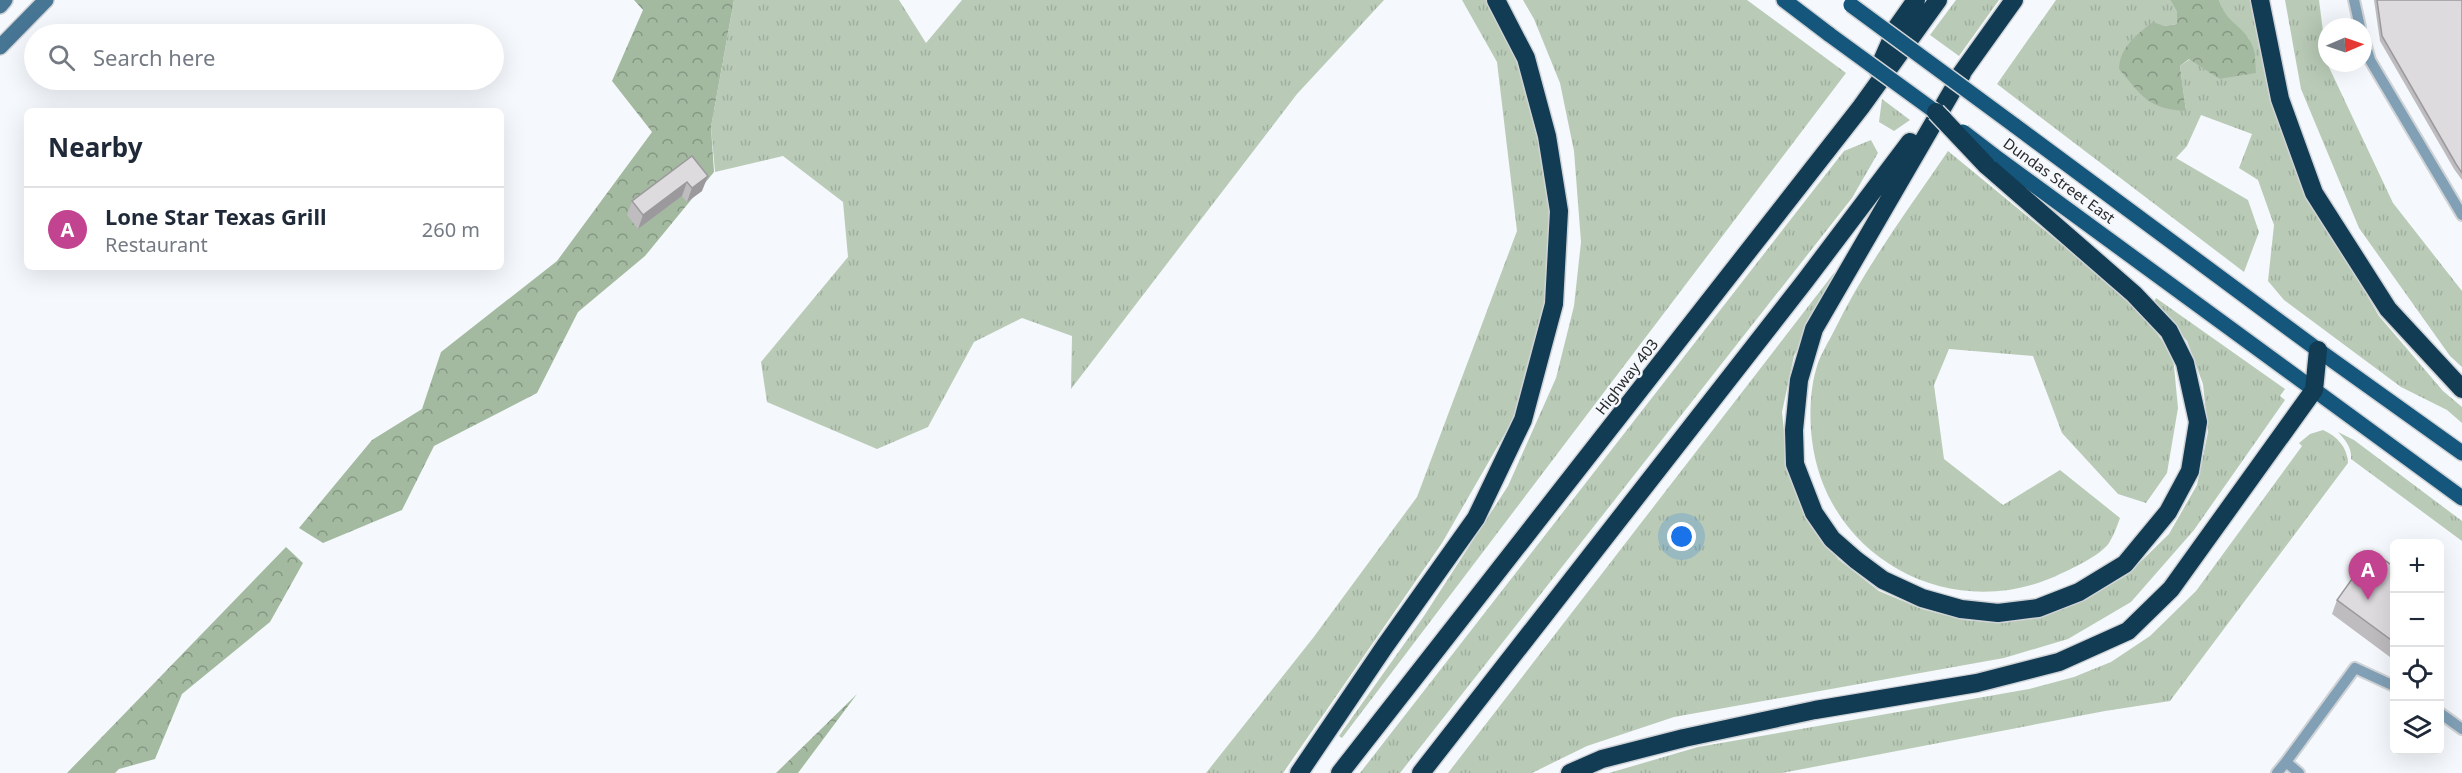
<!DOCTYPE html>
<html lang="en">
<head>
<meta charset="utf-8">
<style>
  :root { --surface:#fff; --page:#f6f6f7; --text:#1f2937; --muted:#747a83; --line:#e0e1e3; --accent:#c24390 }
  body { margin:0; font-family:"Noto Sans",sans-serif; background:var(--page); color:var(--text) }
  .controls { position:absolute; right:18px; bottom:18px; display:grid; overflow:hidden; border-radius:9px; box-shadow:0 6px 24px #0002 }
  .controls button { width:54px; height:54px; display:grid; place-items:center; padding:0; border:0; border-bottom:2px solid var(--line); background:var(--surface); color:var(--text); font:30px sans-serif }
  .compass { position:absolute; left:2318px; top:18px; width:54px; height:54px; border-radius:50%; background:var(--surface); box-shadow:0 6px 24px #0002; rotate:88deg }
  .you { position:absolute; left:1682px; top:537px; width:21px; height:21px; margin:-15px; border:4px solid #fff; border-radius:50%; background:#1a73e8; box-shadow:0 0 0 9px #1a73e833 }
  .badge { display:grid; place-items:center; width:39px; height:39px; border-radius:50%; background:var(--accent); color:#fff; font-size:20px; font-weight:700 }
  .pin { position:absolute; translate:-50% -50px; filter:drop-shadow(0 2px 3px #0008) }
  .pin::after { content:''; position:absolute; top:32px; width:21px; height:18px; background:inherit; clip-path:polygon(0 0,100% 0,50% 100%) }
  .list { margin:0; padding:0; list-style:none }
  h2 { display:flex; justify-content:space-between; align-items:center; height:78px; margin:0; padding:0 24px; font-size:26px }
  h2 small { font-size:20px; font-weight:400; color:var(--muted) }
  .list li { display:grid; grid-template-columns:39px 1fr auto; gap:18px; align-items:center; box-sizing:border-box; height:84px; padding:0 24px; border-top:2px solid var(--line) }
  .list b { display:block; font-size:22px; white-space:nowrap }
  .list p { margin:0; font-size:20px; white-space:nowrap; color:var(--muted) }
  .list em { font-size:20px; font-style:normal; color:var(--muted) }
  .icon { flex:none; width:33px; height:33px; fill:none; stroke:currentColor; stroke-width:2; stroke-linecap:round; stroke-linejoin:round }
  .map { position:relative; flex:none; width:2462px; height:773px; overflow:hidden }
  .search { position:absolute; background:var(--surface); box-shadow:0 6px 24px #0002; left:24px; top:24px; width:480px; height:66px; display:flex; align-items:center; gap:15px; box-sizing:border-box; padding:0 21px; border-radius:33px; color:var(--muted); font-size:22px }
  .panel { position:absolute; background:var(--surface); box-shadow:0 6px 24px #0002; left:24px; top:108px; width:480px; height:162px; border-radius:9px }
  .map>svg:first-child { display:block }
  .grass { fill:url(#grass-tufts) }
  .forest { fill:url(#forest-crowns) }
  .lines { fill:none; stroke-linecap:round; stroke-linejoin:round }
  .service-casing { stroke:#d0d3d6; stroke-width:14 }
  .secondary-casing { stroke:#d0d3d6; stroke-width:18 }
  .primary-casing { stroke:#d0d3d6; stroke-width:18 }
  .motorway-casing { stroke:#d0d3d6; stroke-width:21 }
  .service { stroke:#81a0b6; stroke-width:10 }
  .secondary { stroke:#477594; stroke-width:15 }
  .primary { stroke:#14567c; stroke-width:15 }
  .motorway { stroke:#123b54; stroke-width:18 }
  .primary-bridge-casing { stroke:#d0d3d6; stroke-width:18; stroke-linecap:butt }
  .motorway-bridge-casing { stroke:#d0d3d6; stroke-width:21; stroke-linecap:butt }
  .primary-bridge { stroke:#14567c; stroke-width:15 }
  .motorway-bridge { stroke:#123b54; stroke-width:18 }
  .wall { fill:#bfbcc0 }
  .shaded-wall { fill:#9b999c }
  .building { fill:#dedbdf; stroke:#9b999c; stroke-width:1.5 }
  .labels { text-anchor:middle; stroke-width:5; stroke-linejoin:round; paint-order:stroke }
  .street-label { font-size:15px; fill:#28292a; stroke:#f5f8fc }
</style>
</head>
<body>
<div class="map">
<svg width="2462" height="773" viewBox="0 0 2462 773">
  <defs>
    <pattern id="grass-tufts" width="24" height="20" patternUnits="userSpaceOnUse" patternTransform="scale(1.5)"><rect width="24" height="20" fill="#b9cbb7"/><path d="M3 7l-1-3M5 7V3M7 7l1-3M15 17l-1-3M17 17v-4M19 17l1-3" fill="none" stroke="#9fae9e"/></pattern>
    <pattern id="forest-crowns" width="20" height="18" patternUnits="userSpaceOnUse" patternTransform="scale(1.5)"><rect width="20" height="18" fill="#a3baa0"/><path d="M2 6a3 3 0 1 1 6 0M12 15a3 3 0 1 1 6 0" fill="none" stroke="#859783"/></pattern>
  </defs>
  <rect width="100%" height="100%" fill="#f5f8fc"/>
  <path class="grass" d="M 734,0 L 899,0 L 926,43 L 962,0 L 1384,0 L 1297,94 L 1071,389 L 1072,336 L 1022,318 L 974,342 L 928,427 L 877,449 L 767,402 L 761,362 L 848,257 L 843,202 L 783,156 L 715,172 L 711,127 Z
    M 1462,0 L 1495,0 L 1532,79 L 1556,250 L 1547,322 L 1511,423 L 1442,543 L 1283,773 L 1206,773 L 1313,638 L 1417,497 L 1517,231 L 1497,62 Z
    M 1523,0 L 1747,0 L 1846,73 L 1342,738 L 1339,736 L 1424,616 L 1508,486 L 1556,378 L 1574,306 L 1581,242 L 1574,151 L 1560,83 L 1534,19 Z
    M 1956,0 L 1999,0 L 1959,56 L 1930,35 Z
    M 2056,0 L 2170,0 L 2177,12 L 2177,24 L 2164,26 L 2186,111 L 2180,66 L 2190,59 L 2219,79 L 2249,39 L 2224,15 L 2219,0 L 2258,0 L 2308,193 L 2379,316 L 2443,391 L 2462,407 L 2462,423 L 2447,410 L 2401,387 L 2284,300 L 2268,281 L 2274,225 L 2258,180 L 2239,168 L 2252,134 L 2201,115 L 2187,146 L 2176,158 L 2248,200 L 2259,232 L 2244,272 L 1997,84 Z
    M 2285,0 L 2319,0 L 2327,63 L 2393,203 L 2462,291 L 2462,367 L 2450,356 L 2359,228 L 2301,89 Z
    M 1882,99 L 1910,120 L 1894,131 L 1879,122 Z
    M 1871,140 L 1878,153 L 1852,198 L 1400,773 L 1360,773 L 1844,151 Z
    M 1948,151 L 2116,289 L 2149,322 L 2173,356 L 2178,408 L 2167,473 L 2146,503 L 2118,494 L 2062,433 L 2033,356 L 1949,349 L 1934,385 L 1944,459 L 2003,505 L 2060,470 L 2120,518 C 2117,526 2114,535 2109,543 C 2100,556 2071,569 2056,576 C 1949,624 1826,557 1812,440 C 1809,416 1810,386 1818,363 C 1822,352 1829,341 1834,331 C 1865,267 1908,210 1948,151 Z
    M 1834,273 L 1837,275 L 1794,356 L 1782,412 L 1788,469 L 1808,519 L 1838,559 L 1879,591 L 1922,609 L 1965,620 L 2003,623 L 2040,616 L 2082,601 L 2127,575 L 2169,534 L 2197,485 L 2208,432 L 2203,384 L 2187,341 L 2154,302 L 2156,298 L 2285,389 L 2280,396 L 2285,400 L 2194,530 L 2131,602 L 2068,639 L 2004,658 L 1674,717 L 1587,746 L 1532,773 L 1448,773 Z
    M 2323,430 C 2338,437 2347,447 2348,463 L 2170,701 L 2105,711 L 1782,773 L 1609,773 L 1698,747 L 2029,689 L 2074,677 L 2111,662 L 2150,636 L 2196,591 L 2302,446 L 2299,443 L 2310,434 Z
    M 2338,432 L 2354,440 L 2462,521 L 2462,541 L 2351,459 C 2352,447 2345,440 2338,432 Z"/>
  <path class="forest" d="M 634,0 L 734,0 L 711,127 L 714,172 L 645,256 L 578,312 L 537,393 L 434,446 L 402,510 L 323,543 L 299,528 L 372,440 L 422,409 L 441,352 L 557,261 L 652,132 L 612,81 L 643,10 Z
    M 2170,0 L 2219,0 C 2227,24 2240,23 2250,41 C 2256,50 2255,62 2256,73 L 2219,79 L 2189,59 L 2180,66 L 2186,111 C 2148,109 2142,96 2119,69 C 2120,47 2136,35 2153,22 L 2164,26 L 2177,24 L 2177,12 Z
    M 286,547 L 303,563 L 270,622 L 182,694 L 155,759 L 119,769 L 115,773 L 67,773 Z
    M 857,694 L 798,773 L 776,773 Z"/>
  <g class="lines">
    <defs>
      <path id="service" d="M 2354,0 L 2360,27
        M 2363,36 L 2370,60 L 2462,215
        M 2440,713 L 2462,729
        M 2277,773 L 2286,762
        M 2299,773 L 2286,762 L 2355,668 L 2394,686"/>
      <path id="secondary" d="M 0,6 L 5,0
        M 0,47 L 46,0"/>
      <path id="primary" d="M 1784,0 L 1830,35
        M 2014,125 L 2318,350 L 2462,453
        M 1993,155 L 2462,498"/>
      <path id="motorway" d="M 2260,0 L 2280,99 L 2314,193 L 2388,309 L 2462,389
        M 1878,70 L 1897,27 L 1916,0
        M 1962,74 L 1814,329 L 1799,380 L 1794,430 L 1795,464 L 1814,513 L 1832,539 L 1856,560 L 1883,580 L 1922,598 L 1961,609 L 1998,613 L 2038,608 L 2079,592 L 2125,564 L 2168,512 L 2190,471 L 2198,422 L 2185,363 L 2169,331 L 2134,294 L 1986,165
        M 1956,81 L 2014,0
        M 1299,773 L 1385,646 L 1476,518 L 1523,420 L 1554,304 L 1559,211 L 1547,136 L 1526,58 L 1496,0
        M 1340,773 L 1861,107 L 1938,0
        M 1421,773 L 1805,281 L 1910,142
        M 1570,773 L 1602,759 L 1684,738 L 1815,710 L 1977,683 L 2059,662 L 2128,631 L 2171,589 L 2314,390 L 2318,350"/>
    </defs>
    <use href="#service" class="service-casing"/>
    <use href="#secondary" class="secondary-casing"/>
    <use href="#primary" class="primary-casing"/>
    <use href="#motorway" class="motorway-casing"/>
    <use href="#service" class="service"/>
    <use href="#secondary" class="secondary"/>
    <use href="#primary" class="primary"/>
    <use href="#motorway" class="motorway"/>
    <defs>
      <path id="primary-bridge" d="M 1851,5 L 2014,125
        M 1830,35 L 1944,118
        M 1963,132 L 1993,155"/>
      <path id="motorway-bridge" d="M 1936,112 L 1986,165"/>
    </defs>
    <use href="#primary-bridge" class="primary-bridge-casing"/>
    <use href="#motorway-bridge" class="motorway-bridge-casing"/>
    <use href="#primary-bridge" class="primary-bridge"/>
    <use href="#motorway-bridge" class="motorway-bridge"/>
  </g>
  <path class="wall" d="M 2374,0 L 2462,0 L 2462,180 L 2454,169 L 2380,41 Z
    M 692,156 L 702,191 L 687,202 L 682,196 L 638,229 L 627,215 L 632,201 Z
    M 2394,567 L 2394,660 L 2332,614 L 2337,600 Z"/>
  <path class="shaded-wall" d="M 708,176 L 702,191 L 687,202 L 692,188 Z
    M 687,182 L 682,196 L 638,229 L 643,215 Z"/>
  <path class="building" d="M 2377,0 L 2462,0 L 2462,173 L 2456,164 L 2382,36 Z
    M 692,156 L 708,176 L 692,188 L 687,182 L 643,215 L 632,201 Z
    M 2372,551 L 2394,567 L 2394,642 L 2337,600 Z"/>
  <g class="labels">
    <g class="street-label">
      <text transform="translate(2059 181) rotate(36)" y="5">Dundas Street East</text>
      <text transform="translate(1627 377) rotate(-52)" y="5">Highway 403</text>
    </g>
  </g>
</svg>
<div class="controls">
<button>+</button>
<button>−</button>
<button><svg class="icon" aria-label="locate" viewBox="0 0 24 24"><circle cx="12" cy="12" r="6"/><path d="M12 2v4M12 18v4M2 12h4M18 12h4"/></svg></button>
<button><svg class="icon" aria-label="layers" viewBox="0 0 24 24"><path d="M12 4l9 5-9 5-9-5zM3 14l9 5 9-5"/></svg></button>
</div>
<svg class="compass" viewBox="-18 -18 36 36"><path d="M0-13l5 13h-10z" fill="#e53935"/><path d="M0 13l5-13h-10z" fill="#747a83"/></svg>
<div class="you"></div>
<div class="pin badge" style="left:2368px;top:600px">A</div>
<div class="search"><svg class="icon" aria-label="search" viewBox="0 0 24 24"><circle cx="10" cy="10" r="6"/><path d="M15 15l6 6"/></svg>Search here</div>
<section class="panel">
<h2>Nearby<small></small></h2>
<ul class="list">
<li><span class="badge">A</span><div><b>Lone Star Texas Grill</b><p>Restaurant</p></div><em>260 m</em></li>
</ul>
</section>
</div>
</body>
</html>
